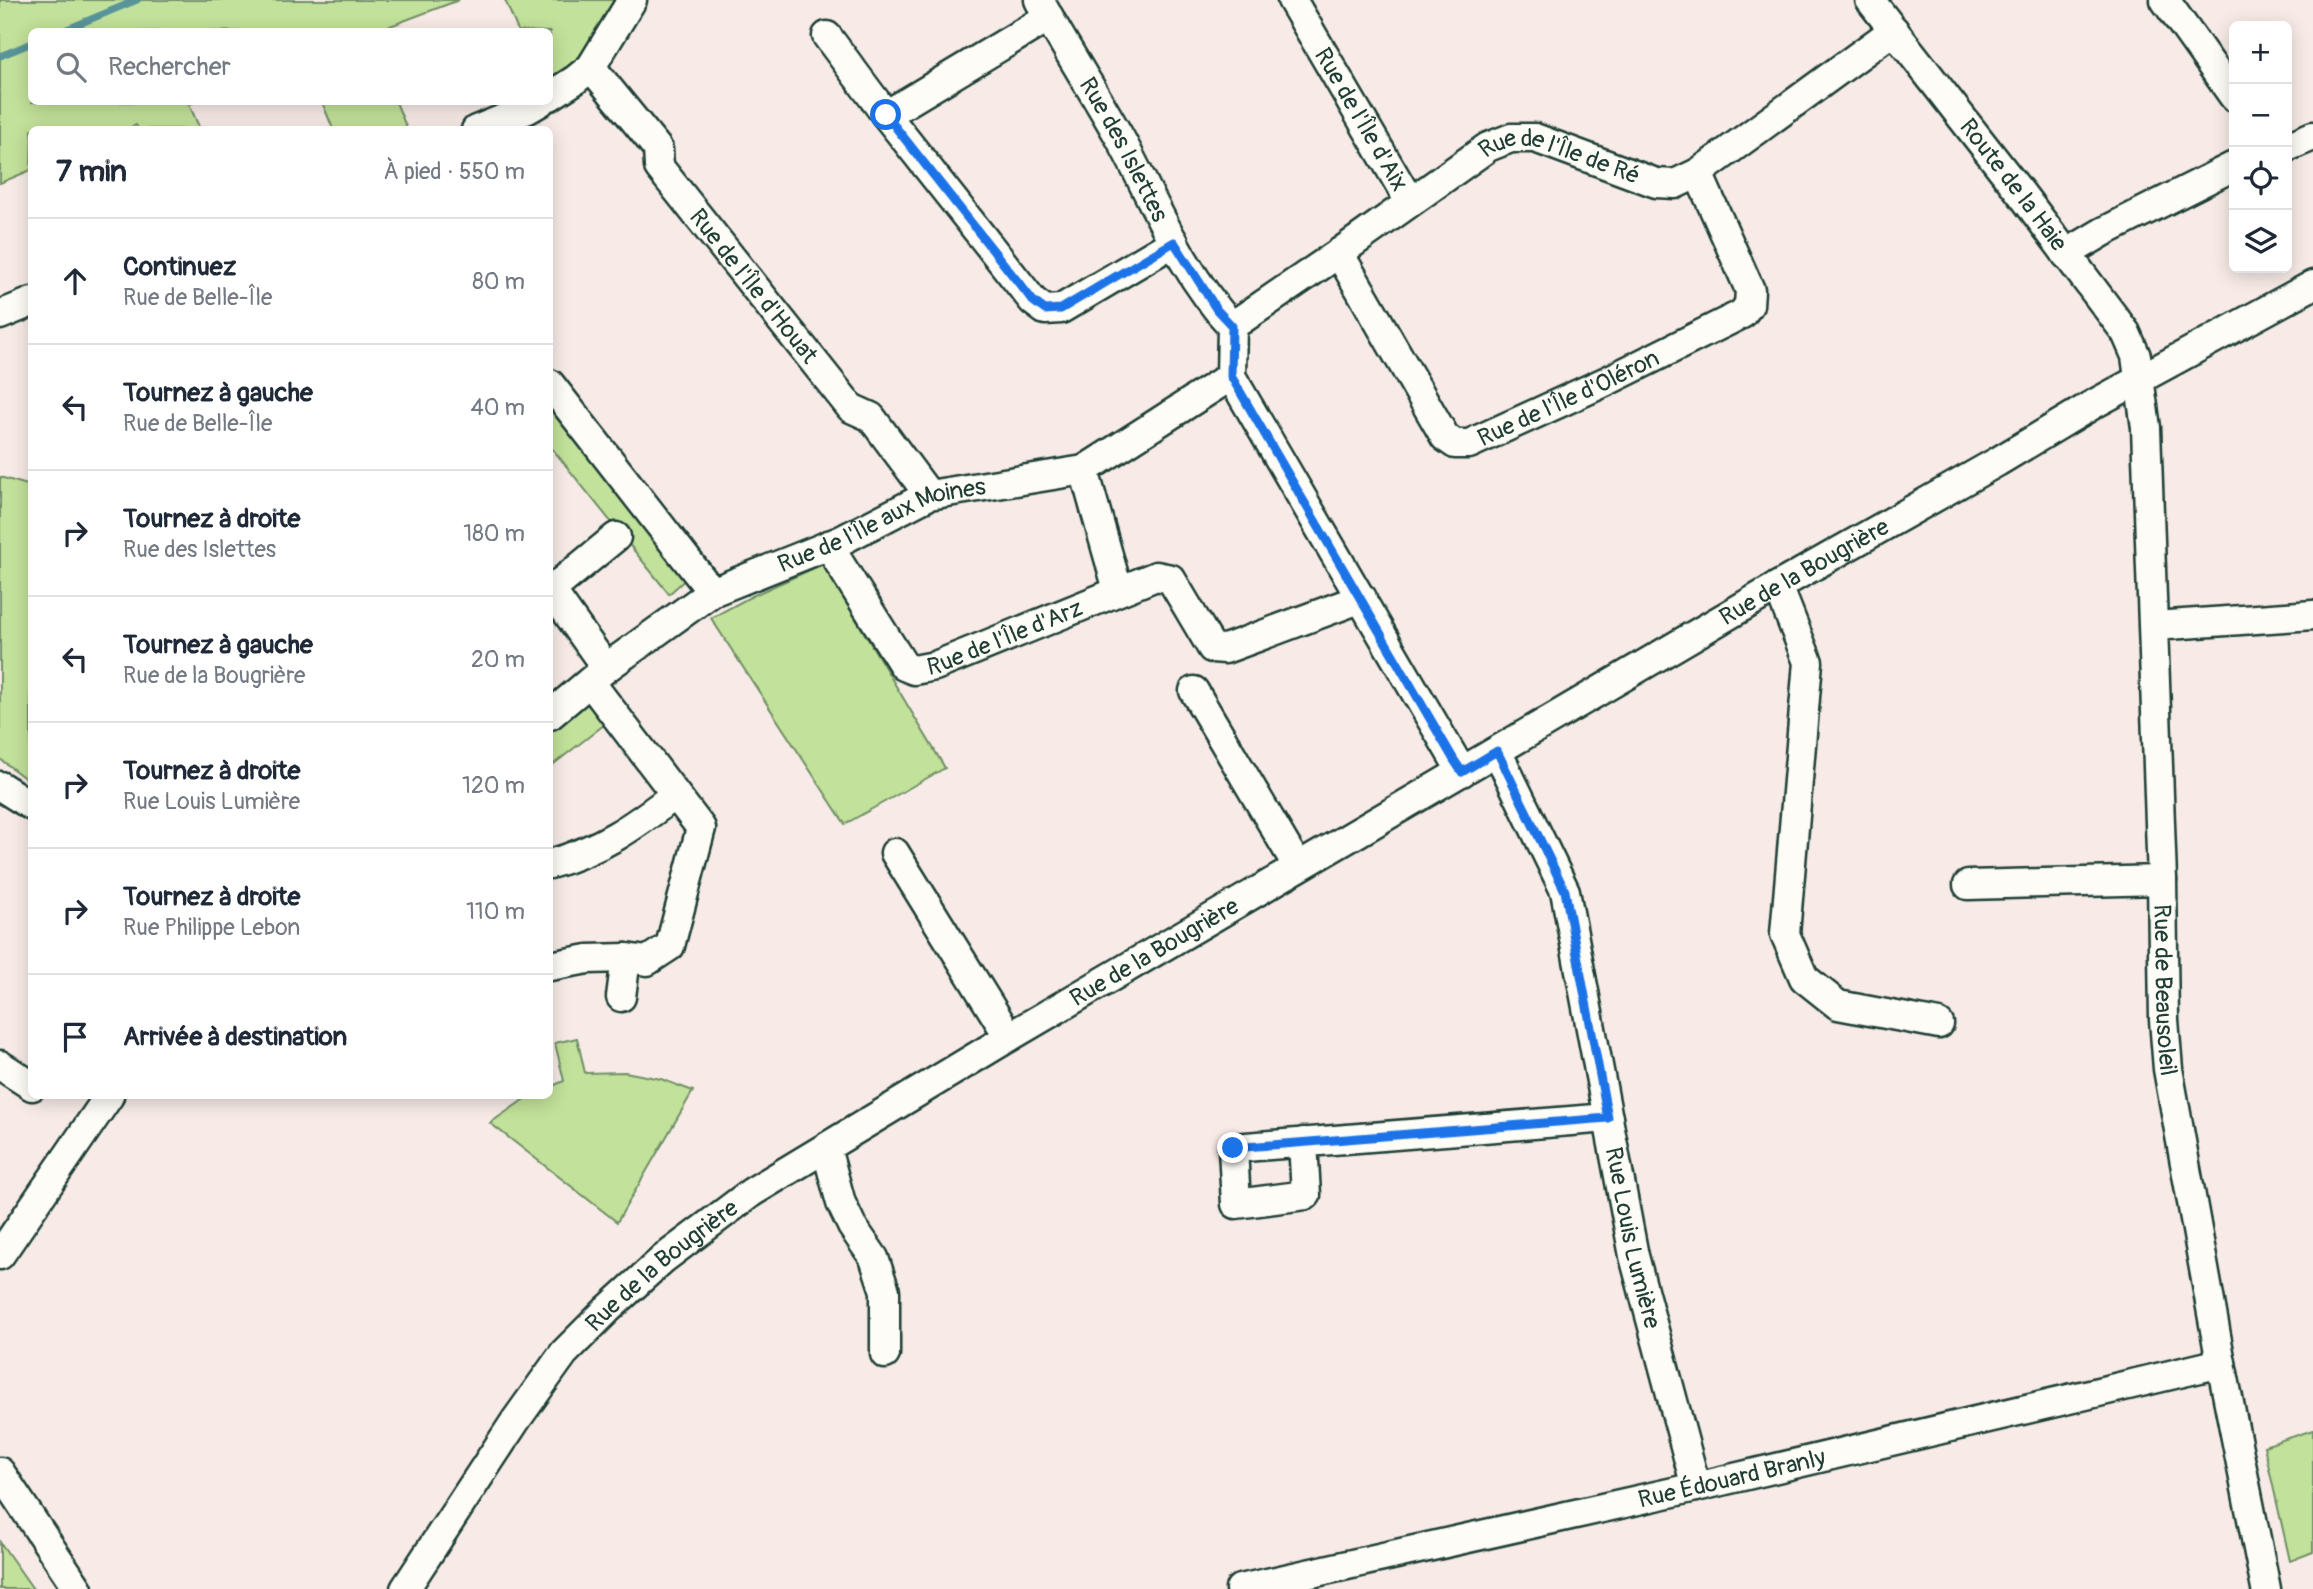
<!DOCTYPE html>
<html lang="fr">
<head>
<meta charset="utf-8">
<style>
  :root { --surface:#fff; --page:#f6f6f7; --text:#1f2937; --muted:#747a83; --line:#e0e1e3 }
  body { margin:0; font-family:Pangolin,sans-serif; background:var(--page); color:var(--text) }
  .controls { position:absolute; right:21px; top:21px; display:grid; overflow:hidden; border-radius:10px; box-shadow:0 4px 18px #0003 }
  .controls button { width:63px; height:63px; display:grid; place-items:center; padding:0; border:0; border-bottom:2px solid var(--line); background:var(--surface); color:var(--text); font:35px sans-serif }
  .stop { position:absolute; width:21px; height:21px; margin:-16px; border:5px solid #1a73e8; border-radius:50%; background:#fff }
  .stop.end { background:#1a73e8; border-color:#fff; box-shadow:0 2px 7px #0008 }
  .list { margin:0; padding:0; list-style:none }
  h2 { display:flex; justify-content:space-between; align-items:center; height:91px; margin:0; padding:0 28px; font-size:30px }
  h2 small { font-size:23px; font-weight:400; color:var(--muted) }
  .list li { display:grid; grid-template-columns:46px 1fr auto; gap:21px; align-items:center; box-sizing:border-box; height:126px; padding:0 28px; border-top:2px solid var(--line) }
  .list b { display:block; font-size:26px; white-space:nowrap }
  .list p { margin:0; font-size:23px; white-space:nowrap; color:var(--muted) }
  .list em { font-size:23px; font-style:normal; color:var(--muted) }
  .icon { flex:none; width:38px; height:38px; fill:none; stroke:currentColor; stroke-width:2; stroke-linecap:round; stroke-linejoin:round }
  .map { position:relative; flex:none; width:2313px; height:1589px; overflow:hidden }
  .search { position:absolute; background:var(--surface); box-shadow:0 4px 18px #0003; left:28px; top:28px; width:525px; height:77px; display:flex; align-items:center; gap:18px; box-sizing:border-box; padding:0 24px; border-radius:10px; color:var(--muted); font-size:26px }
  .panel { position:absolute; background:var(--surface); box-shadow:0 4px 18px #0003; left:28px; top:126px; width:525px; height:973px; border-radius:10px }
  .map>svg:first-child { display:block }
  .green { fill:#c2e19a; stroke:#708f67; stroke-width:2 }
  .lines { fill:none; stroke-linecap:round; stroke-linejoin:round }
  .stream { stroke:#59949a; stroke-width:7 }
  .minor-casing { stroke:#1f3d34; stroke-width:33 }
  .minor { stroke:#fdfcf7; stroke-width:28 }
  .route { stroke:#1a73e8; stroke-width:9 }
  .labels { text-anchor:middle; stroke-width:7; stroke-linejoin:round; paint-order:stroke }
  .street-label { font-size:24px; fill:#1f3d34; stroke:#fdfcf7 }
</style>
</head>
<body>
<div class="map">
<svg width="2313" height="1589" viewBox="0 0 2313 1589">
  <rect width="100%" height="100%" fill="#f8ebe7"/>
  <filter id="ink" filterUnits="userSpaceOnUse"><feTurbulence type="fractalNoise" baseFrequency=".0143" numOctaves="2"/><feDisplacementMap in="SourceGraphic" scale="14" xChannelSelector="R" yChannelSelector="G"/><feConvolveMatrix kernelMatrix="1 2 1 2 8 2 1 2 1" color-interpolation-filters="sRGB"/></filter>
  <g filter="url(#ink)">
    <path class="green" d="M 0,0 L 459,0 L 377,31 L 32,32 L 32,102 L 195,102 L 189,104 L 200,129 L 138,129 L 136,125 L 125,130 L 32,130 L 31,170 L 0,183 Z
      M 505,0 L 615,0 L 579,57 L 550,81 L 550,32 L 518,31 Z
      M 322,102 L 396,102 L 407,129 L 333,129 Z
      M 550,407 L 687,578 L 669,594 L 550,446 Z
      M 0,477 L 31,486 L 31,783 L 0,759 Z
      M 823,564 L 945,768 L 845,824 L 711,618 L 752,596 Z
      M 588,699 L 609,721 L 550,767 L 550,726 Z
      M 577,1038 L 585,1073 L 625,1072 L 661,1079 L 693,1091 L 617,1222 L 490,1123 L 529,1096 L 550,1096 L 550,1087 L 564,1081 L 555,1043 Z
      M 2313,1430 L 2313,1552 L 2290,1561 L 2264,1446 Z
      M 0,1542 L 33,1589 L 0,1589 Z"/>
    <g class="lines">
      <path class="stream" d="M 60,32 L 137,0
        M 0,56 L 32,43"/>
      <defs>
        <g id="minor">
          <path id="s1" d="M 1039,0 C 1065,47 1094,92 1120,138 C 1154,201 1182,273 1232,326 L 1231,376 L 1462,772"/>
          <path id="s2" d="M 1292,0 L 1410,202"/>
          <path id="s3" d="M 1870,0 L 2023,196 L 2126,333 L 2136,356 L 2146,428 L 2162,880 L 2164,1020 L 2168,1069 L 2221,1363 L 2266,1589"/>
          <path d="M 2165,0 L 2234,97"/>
          <path d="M 1049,17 L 886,115 L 1033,301 L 1045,310 L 1061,309 L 1174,242"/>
          <path d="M 827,36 L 886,115"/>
          <path id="s4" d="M 591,67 L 658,149 L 659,167 L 851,408 L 871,417 L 929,495"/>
          <path d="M 550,96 L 575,80 L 591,67 L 632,0"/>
          <path d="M 476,130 L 528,109 L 540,102"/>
          <path d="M 2287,147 L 2313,136"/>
          <path id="s5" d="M 1339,253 L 1445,437 L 1455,444 L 1469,444 L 1607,381 L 1742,314 L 1749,305 L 1750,290 L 1698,173"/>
          <path d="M 2066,254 L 2103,232 L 2234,166"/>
          <path d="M 0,315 L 32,302"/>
          <path id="s6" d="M 1232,326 L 1339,253 L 1488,147 L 1511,138 L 1535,138 L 1656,183 L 1675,184 L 1698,173 L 1894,30"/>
          <path d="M 550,384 L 712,592"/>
          <path d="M 1084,470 L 1118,590"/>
          <path id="s7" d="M 828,545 L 904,666 L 914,670 L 935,666 L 1156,576 L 1171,579 L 1212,648 L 1225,649 L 1362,598"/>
          <path d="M 1778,586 L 1808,662 L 1785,934 L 1804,978 L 1838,1005 L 1939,1024"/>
          <path d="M 551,590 L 606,668"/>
          <path d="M 550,591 L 616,537"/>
          <path d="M 2154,626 L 2313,615"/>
          <path d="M 1194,691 L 1298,867"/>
          <path id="s8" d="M 550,715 L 606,668 L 712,592 L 842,540 L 929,495 L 1084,470 L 1231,376"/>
          <path id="s9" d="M 1497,751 L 1565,891 L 1634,1256 L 1696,1487"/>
          <path d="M 0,786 L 32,806"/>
          <path d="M 895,853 L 1009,1037"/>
          <path d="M 550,864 C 602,849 633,827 675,795"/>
          <path d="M 1968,885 L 2162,880"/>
          <path d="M 550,966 L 588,959 L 626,958 L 647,961 L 670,946 L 701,828 L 590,682"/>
          <path d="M 621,997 L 626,958"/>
          <path d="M 0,1065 L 32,1086"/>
          <path d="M 1303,1142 L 1306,1195 L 1236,1204 L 1233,1148 L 1608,1118"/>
          <path d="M 826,1148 L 841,1203 L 852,1226 L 874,1258 L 885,1291 L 885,1354"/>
          <path d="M 0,1255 L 109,1096"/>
          <path d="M 0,1472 L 78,1589"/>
          <path id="s10" d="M 405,1589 L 516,1420 L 564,1353 L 607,1310 L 663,1259 L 752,1192 L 1009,1037 L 1778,586 L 1997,462 L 2092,405 L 2313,285"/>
          <path id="s11" d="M 1240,1589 L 1696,1487 L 2221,1363"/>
        </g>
      </defs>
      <use href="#minor" class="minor-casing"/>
      <use href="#minor" class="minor"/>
    </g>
  </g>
  <g class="lines" filter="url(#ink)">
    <path class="route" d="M 886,115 L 1033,301 L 1045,310 L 1061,309 L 1174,242 L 1217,310 L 1232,326 L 1231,376 L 1454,760 L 1462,772 L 1497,751 L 1565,891 L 1608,1118 L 1233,1148"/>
  </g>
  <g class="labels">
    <g class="street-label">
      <text dy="8" stroke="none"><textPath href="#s2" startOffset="138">Rue de l'Île d'Aix</textPath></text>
      <text dy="8" stroke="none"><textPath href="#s1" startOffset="172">Rue des Islettes</textPath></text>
      <text dy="8" stroke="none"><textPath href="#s6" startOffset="388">Rue de l'Île de Ré</textPath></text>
      <text dy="8" stroke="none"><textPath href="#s3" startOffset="234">Route de la Haie</textPath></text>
      <text dy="8" stroke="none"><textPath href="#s4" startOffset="276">Rue de l'Île d'Houat</textPath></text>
      <text dy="8" stroke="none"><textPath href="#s5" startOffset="348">Rue de l'Île d'Oléron</textPath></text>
      <text dy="8" stroke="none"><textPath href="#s8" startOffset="387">Rue de l'Île aux Moines</textPath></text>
      <text dy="8" stroke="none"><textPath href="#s10" startOffset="1754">Rue de la Bougrière</textPath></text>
      <text dy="8" stroke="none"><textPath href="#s7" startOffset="250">Rue de l'Île d'Arz</textPath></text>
      <text dy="8" stroke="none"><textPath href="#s10" startOffset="1001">Rue de la Bougrière</textPath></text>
      <text dy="8" stroke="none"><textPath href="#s3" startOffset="1080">Rue de Beausoleil</textPath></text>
      <text dy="8" stroke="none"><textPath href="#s9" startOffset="509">Rue Louis Lumière</textPath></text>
      <text dy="8" stroke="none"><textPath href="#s10" startOffset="416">Rue de la Bougrière</textPath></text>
      <text dy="8" stroke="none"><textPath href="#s11" startOffset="504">Rue Édouard Branly</textPath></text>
    </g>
  </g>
</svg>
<div class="controls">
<button>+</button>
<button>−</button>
<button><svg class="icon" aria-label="locate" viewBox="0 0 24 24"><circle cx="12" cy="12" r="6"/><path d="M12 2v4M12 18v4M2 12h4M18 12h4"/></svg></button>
<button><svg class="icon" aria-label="layers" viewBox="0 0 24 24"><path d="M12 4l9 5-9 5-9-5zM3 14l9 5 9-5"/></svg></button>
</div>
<div class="stop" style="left:886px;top:115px"></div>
<div class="stop end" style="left:1233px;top:1148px"></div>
<div class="search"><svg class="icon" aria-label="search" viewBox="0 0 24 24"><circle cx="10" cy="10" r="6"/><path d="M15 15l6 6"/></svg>Rechercher</div>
<section class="panel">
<h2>7 min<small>À pied · 550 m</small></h2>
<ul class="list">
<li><svg class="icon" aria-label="ahead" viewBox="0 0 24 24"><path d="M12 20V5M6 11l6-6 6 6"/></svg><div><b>Continuez</b><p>Rue de Belle-Île</p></div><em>80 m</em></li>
<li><svg class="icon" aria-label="left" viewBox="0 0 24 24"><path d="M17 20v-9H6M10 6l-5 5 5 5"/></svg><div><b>Tournez à gauche</b><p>Rue de Belle-Île</p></div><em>40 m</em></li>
<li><svg class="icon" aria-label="right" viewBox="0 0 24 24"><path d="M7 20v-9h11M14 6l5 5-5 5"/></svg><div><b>Tournez à droite</b><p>Rue des Islettes</p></div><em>180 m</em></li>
<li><svg class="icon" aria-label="left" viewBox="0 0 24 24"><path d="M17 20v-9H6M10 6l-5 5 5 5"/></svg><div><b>Tournez à gauche</b><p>Rue de la Bougrière</p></div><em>20 m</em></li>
<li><svg class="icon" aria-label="right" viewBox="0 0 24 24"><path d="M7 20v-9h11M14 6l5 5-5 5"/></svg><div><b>Tournez à droite</b><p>Rue Louis Lumière</p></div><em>120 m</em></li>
<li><svg class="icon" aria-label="right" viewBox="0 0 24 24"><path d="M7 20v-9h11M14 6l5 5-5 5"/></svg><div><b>Tournez à droite</b><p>Rue Philippe Lebon</p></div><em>110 m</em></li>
<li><svg class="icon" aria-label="arrive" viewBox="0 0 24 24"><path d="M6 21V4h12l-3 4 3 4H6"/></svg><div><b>Arrivée à destination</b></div></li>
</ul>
</section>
</div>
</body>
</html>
